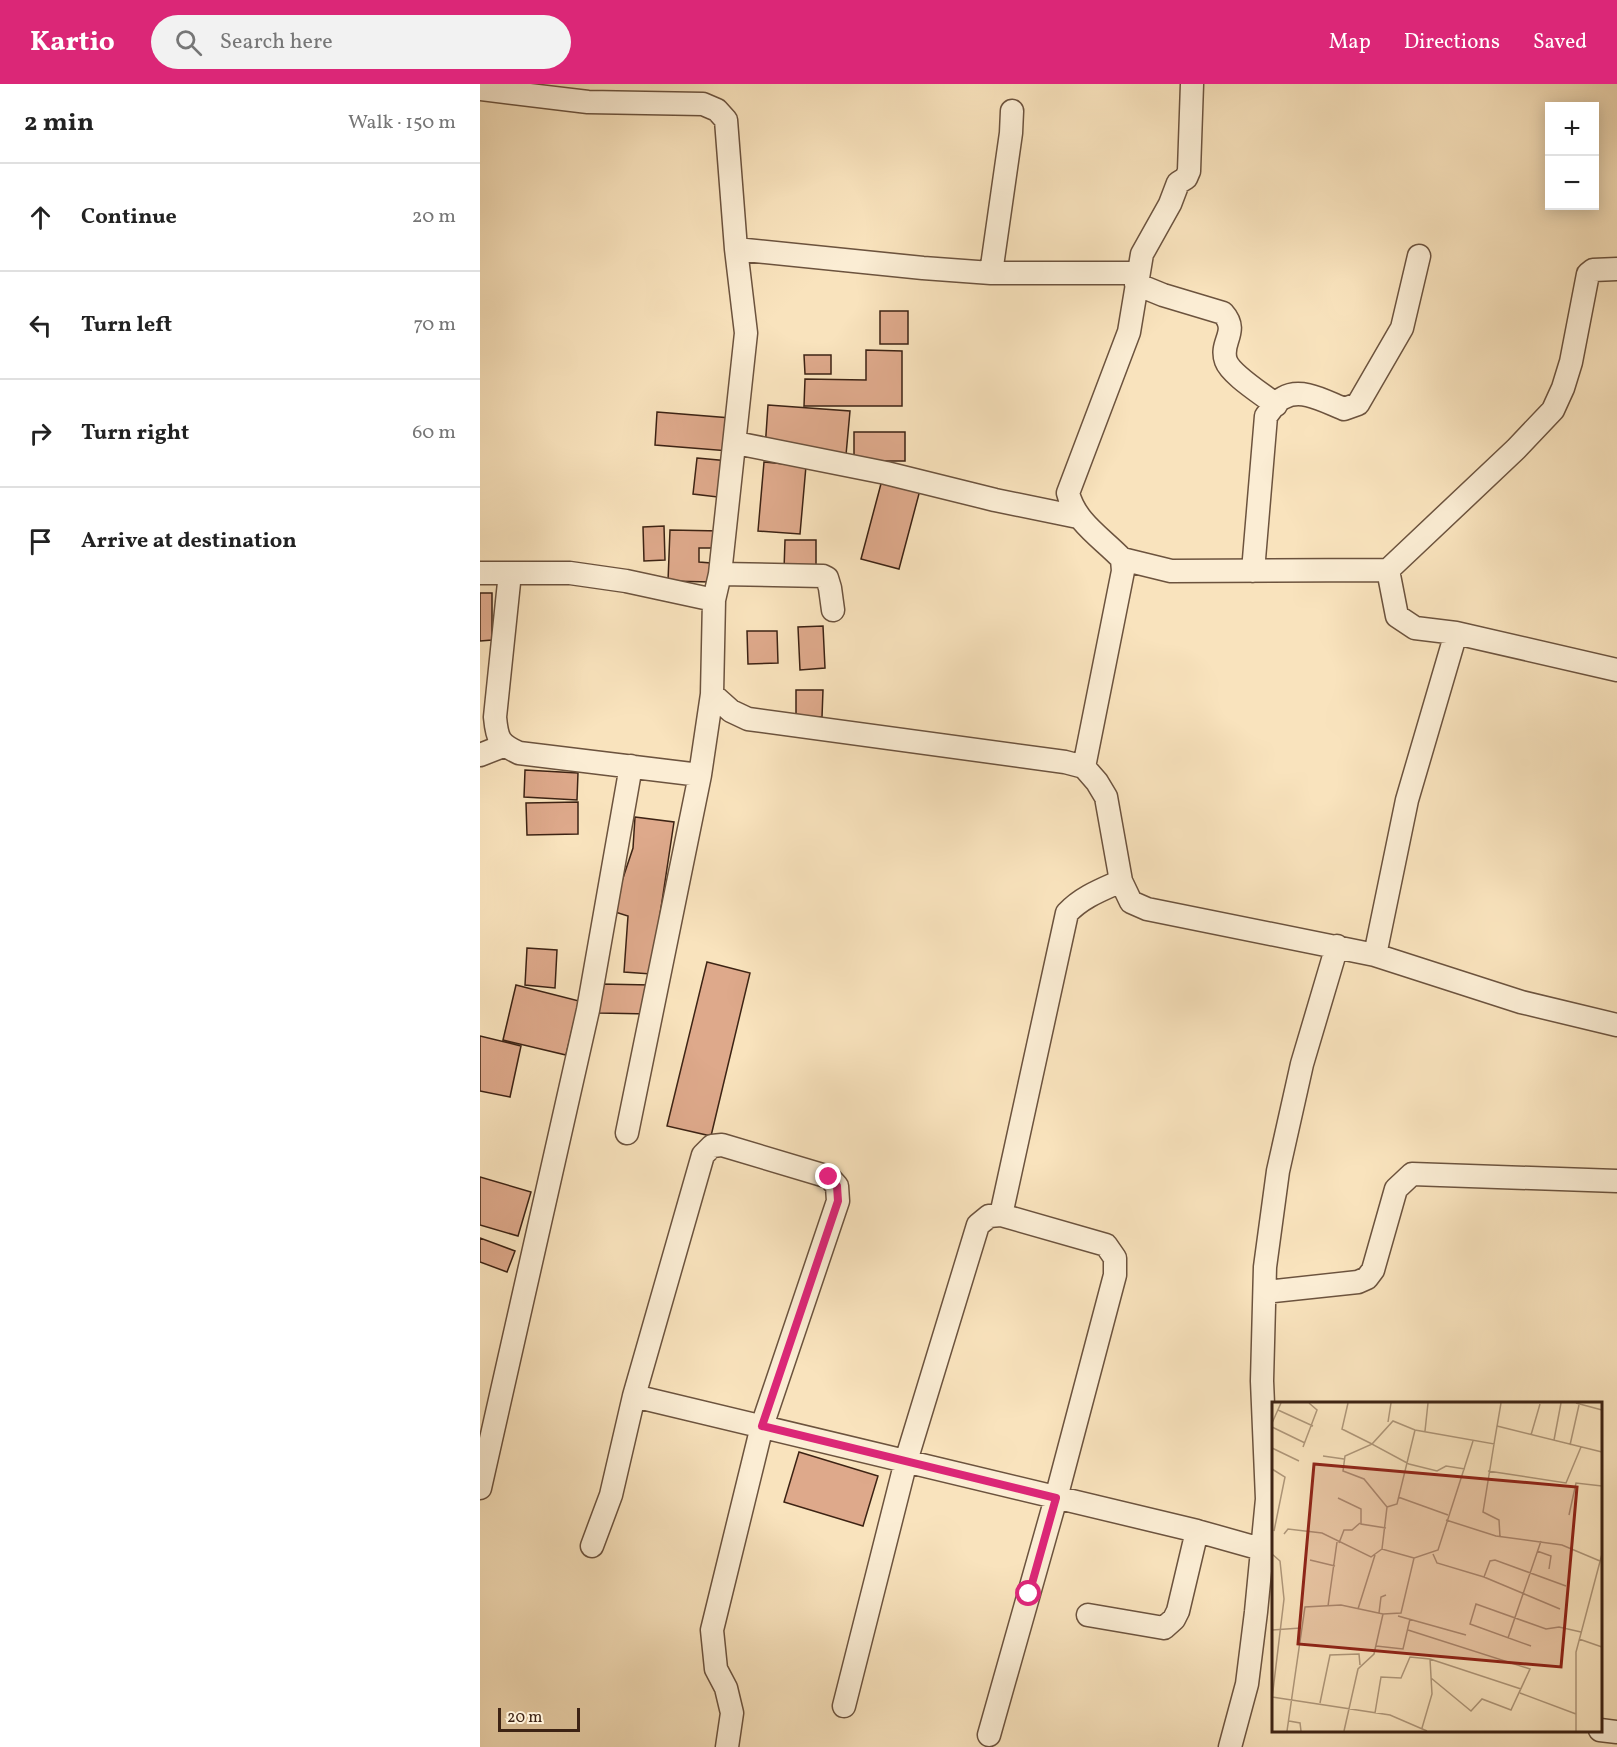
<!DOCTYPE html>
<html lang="en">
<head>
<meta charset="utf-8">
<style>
  :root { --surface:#fff; --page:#f2f2f2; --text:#222; --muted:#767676; --line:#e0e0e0; --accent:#db2777 }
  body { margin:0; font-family:Vollkorn,serif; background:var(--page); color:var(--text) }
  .controls { position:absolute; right:18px; top:18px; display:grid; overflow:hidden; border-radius:0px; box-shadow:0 3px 15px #0003 }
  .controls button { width:54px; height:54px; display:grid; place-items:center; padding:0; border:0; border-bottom:2px solid var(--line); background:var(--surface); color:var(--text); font:30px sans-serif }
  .scale { position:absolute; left:18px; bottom:15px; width:82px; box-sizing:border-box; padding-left:6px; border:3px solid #3d2314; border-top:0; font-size:16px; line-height:21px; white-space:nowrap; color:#3d2314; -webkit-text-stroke:4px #fbedd4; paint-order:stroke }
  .stop { position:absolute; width:18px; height:18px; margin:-14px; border:4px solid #db2777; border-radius:50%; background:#fff }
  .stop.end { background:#db2777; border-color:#fff; box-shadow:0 2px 6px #0008 }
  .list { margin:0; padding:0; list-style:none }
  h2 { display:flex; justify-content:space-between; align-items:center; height:78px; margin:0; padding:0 24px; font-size:26px }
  h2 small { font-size:20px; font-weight:400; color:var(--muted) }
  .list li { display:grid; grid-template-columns:39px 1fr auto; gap:18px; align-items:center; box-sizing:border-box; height:108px; padding:0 24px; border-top:2px solid var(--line) }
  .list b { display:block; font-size:22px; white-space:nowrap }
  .list em { font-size:20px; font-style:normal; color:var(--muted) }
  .icon { flex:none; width:33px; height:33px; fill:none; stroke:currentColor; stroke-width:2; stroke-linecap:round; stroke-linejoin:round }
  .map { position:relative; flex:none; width:1137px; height:1663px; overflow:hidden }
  header { display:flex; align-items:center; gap:36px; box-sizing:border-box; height:84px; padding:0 30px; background:var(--accent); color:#fff }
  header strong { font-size:28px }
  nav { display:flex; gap:33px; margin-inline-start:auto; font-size:21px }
  .search { width:420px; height:54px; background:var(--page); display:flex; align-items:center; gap:15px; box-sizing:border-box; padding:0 21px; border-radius:33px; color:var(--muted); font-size:22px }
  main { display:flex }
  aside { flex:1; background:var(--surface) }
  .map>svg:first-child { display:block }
  .building { fill:#dea98b; stroke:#3d2314; stroke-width:1.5 }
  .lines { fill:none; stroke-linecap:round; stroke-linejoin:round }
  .minor-casing { stroke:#6c533e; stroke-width:25 }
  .minor { stroke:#fbedd4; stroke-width:22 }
  .route { stroke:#db2777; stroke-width:8 }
  .inset-road { fill:none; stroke:#ae9679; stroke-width:1.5 }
  .view { fill:#8f2418; fill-opacity:0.15; stroke:#8f2418; stroke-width:3 }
  .inset-edge { fill:none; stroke:#3d2314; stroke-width:3 }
</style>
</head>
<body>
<header>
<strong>Kartio</strong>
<div class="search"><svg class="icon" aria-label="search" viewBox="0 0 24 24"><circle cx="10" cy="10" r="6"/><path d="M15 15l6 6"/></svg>Search here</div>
<nav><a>Map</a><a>Directions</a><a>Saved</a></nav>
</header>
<main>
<aside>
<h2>2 min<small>Walk · 150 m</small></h2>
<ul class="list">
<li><svg class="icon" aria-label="ahead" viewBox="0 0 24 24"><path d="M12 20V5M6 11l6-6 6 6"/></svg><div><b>Continue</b></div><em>20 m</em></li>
<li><svg class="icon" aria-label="left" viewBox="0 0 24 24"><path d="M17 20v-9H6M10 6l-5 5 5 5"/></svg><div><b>Turn left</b></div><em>70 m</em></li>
<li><svg class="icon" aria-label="right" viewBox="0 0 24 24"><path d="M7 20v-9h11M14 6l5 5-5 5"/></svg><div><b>Turn right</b></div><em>60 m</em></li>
<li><svg class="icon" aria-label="arrive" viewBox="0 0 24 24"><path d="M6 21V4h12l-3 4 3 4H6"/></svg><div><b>Arrive at destination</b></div></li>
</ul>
</aside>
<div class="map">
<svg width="1137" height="1663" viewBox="0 0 1137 1663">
  <rect width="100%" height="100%" fill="#f9e3bd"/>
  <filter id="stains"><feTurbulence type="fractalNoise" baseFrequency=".00333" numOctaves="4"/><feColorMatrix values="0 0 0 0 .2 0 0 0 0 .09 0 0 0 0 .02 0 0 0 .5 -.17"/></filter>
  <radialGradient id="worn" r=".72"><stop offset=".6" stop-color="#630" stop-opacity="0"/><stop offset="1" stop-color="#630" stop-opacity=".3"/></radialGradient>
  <path class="building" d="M 400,227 L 428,227 L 428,260 L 400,260 Z
    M 386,266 L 422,267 L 422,322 L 324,322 L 325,295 L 386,296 Z
    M 324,271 L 351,271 L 351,290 L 325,290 Z
    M 288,321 L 370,327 L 366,371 L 285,365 Z
    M 177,328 L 251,334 L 249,367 L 175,361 Z
    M 374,348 L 425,348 L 425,377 L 374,377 Z
    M 217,374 L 249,377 L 246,414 L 213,410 Z
    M 284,378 L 326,382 L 320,450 L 278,447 Z
    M 402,396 L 440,406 L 419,485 L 381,475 Z
    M 184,442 L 185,476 L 164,477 L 163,443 Z
    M 190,446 L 241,447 L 240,464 L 219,464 L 219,478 L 231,479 L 231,498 L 188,497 Z
    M 305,456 L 336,456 L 336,486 L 304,486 Z
    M 0,509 L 12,509 L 12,556 L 0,557 Z
    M 343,542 L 345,584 L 320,586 L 318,543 Z
    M 267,547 L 297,547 L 298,579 L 268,580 Z
    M 316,606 L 343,606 L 342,633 L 316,632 Z
    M 45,686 L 98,689 L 97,716 L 44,713 Z
    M 98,718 L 98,750 L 47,751 L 46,719 Z
    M 155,733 L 194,738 L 171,890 L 144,888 L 148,832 L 132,827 L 153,764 Z
    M 47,864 L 77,866 L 75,904 L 45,901 Z
    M 227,878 L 270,889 L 231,1052 L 187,1042 Z
    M 120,900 L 170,901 L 169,930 L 119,929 Z
    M 36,901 L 99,917 L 86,971 L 23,956 Z
    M 0,952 L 41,962 L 30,1013 L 0,1007 Z
    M 0,1093 L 51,1108 L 38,1152 L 0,1141 Z
    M 0,1154 L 35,1167 L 27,1188 L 0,1178 Z
    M 319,1368 L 398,1392 L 383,1442 L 304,1418 Z"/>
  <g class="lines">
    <defs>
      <path id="minor" d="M 0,5 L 108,18 L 223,20 L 237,26 L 246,36 L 256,165 L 266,249 L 240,490 L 234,516 L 232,610 L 251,627 L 268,635 L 585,678 L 604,683 L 617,698 L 626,713 L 641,797 L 651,818 L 667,825 L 895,871 L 1041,918 L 1137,941
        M 256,165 L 443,184 L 511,189 L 658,189
        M 511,189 L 531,49 L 532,27
        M 656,200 L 683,211 L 743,229 C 760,248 739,258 746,277 C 751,291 784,311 796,321
        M 256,359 L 406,389 L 515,416 L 598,433
        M 642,475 L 691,487 L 908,486 L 1036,365 L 1073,326 L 1083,304 L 1091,278 L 1108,190 L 1113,186 L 1137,185
        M 908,486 L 917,532 L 935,544 L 976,549 L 1137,586
        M 773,487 L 786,332 C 791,326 796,317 803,314 C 822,303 846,318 864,325 L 878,320 L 922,244 L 939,172
        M 0,489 L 90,489 L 146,497 L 234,516
        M 30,489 L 15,633 C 17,655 19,660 39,669 L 220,691
        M 240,490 L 343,492 L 347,494 L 350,504 L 353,526
        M 0,671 L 23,662
        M 604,683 L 643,487 L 642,475 C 622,454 595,438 588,409 L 649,248 L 662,170 L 690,120 L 698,99 L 706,94 L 709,87 L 712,0
        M 895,871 L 927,716 L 976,549
        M 147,1049 L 220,691 L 232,610
        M 521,1131 L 587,829 C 602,813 621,806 641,797
        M 785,1208 L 878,1198 L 887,1194 L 893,1186 L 916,1105 L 932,1090 L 1137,1097
        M 154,1312 L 717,1447 L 781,1465
        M 0,1404 L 108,926 L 151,682
        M 112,1462 L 131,1411 L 154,1312 L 223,1071 L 232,1062 L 242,1061 L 349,1093 L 357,1102 L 358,1117 L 282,1342 L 232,1546 L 236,1585 L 246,1604 L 252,1629 L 247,1663
        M 608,1531 L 684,1544 L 694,1535 L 698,1527 L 717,1447
        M 364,1622 L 426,1377 L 498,1141 L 509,1132 L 521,1131 L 626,1161 L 635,1174 L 635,1191 L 576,1414 L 509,1651
        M 1120,1646 L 1137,1648
        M 750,1663 L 767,1600 L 776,1528 L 787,1415 L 782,1297 L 785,1183 L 798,1087 L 822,980 L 857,862"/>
    </defs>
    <use href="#minor" class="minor-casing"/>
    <use href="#minor" class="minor"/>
  </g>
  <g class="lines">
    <path class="route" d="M 349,1093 L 357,1102 L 358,1117 L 282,1342 L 576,1414 L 549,1510"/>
  </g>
  <g transform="translate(792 1318)">
    <rect width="330" height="330" fill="#f9e3bd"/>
    <path class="inset-road" d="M 76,1 L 70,27 L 100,42 L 121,19 L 143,28 L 222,42 L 229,1M 304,1 L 330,8M 6,8 L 41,24M 116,20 L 119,1M 0,21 L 9,1M 225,24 L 330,50M 0,25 L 33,41M 153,29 L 156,1M 259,33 L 268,2M 282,38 L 289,1M 222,42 L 211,110 L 227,118 L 228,135M 298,43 L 307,3M 31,45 L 45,8 L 37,1M 0,46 L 27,59M 51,54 L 72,57M 0,67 L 13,75 L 2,129M 216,69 L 294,81 L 309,45M 126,95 L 176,113M 66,96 L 89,107 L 89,122 L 114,126M 115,105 L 125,102 L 143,28M 297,113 L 304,81 L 330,84M 174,118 L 224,134 L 290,143 L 328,159M 12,132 L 16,127 L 50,131 L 99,155 L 110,147 L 142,156M 67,141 L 72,128 L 80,128 L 88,121M 110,147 L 115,105 L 92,77 L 71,69 L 73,54 L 100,42 L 137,62 L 165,69 L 174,64 L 193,67M 265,149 L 279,154 L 277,167M 0,152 L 8,159 L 12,197 L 0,297M 161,152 L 165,161 L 212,175M 38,158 L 63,164M 56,204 L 65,140M 86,207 L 103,153M 288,207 L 212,175 L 218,159 L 223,158 L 294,184M 107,211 L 109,195 L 114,193M 126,214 L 194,233M 0,228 L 29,226M 136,228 L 258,267 L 239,308 L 210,297 L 199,309 L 159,276M 236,236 L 269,139M 307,237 L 330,245M 104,244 L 131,247 L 138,217M 259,244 L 198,222 L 204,202 L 274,227 L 287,225 L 309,230M 330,246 L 330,271M 248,291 L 304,312M 0,295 L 118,313 L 155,329M 48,301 L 58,253 L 87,252 L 88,263M 103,311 L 109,275 L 129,276 L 138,255 L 158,257 L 249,287M 17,319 L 28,321 L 29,329M 150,326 L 160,292 L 158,257M 15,329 L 33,205 L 69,203 L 111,212 L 129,211 L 142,156 L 166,148 L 201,39M 72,329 L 86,267 L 102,252 L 111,212M 304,329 L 304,250 L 330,152"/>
    <path class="view" d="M 42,62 L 305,85 L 289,265 L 26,242 Z"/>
    <rect width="330" height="330" class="inset-edge"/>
  </g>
  <rect width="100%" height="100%" filter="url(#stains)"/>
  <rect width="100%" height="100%" fill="url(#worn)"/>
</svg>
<div class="controls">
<button>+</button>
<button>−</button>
</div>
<div class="scale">20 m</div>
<div class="stop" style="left:549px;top:1510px"></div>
<div class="stop end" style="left:349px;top:1093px"></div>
</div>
</main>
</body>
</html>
